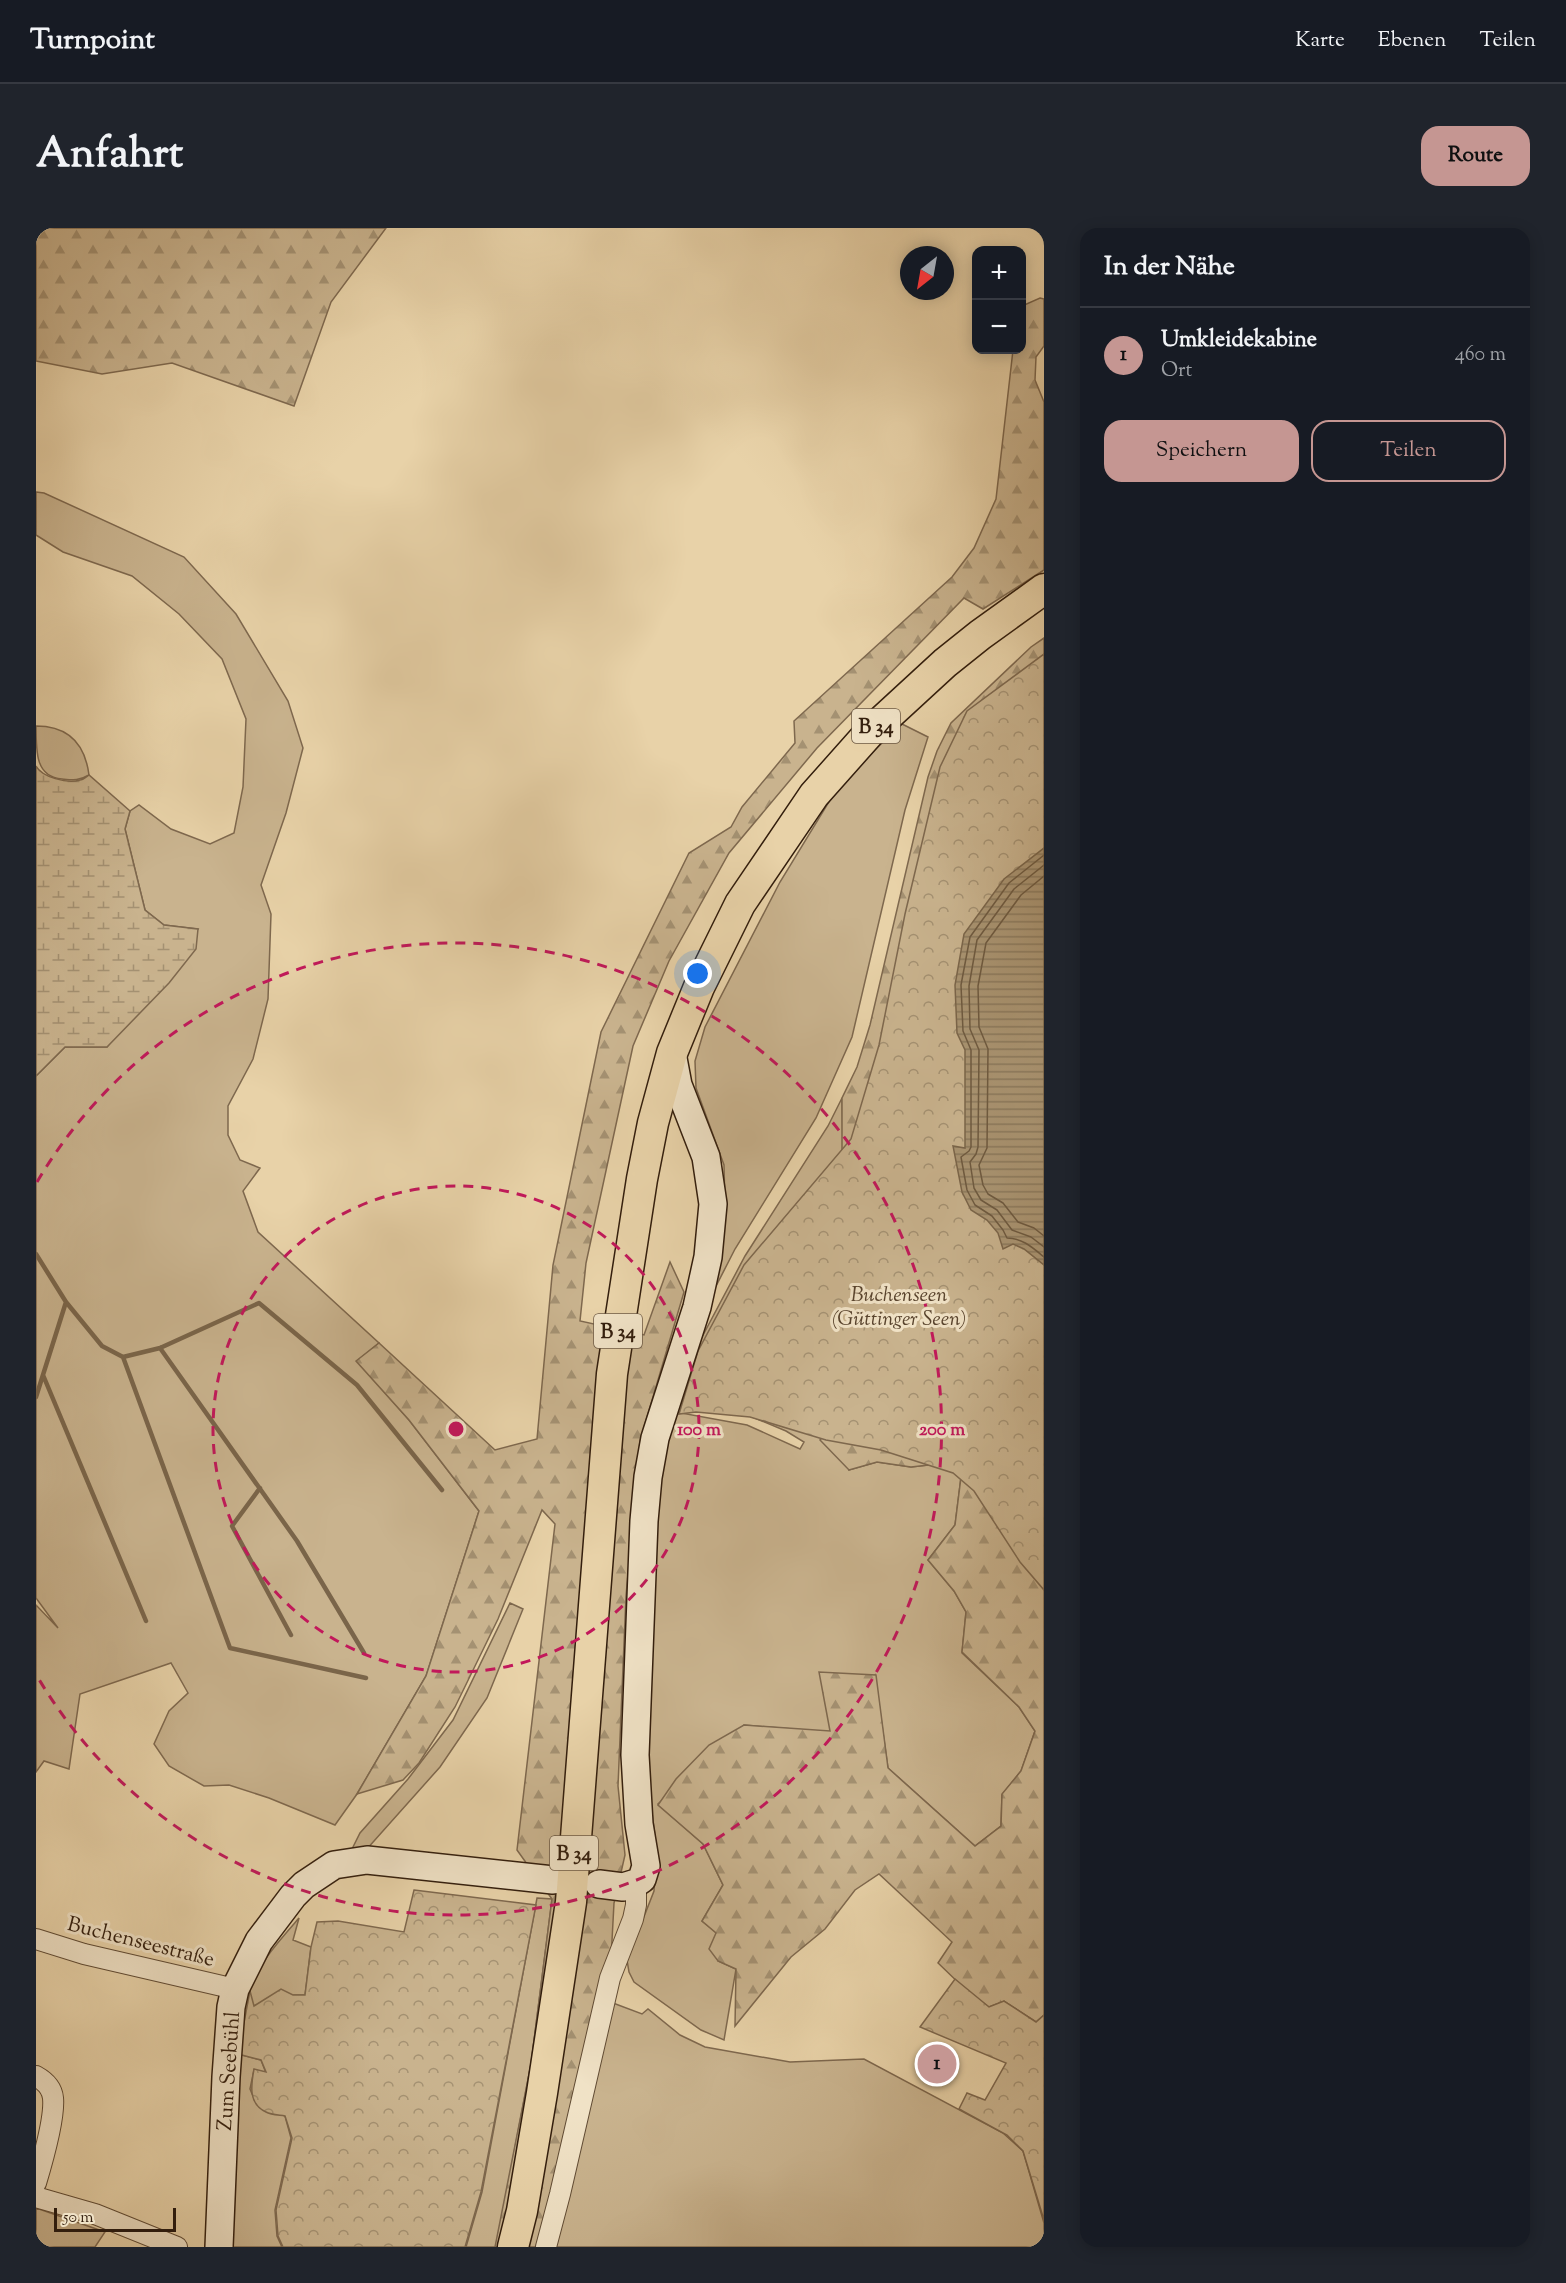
<!DOCTYPE html>
<html lang="de">
<head>
<meta charset="utf-8">
<style>
  :root { --surface:#171b24; --page:#20242c; --text:#f1f3f6; --muted:#9ea1a6; --line:#363941; --accent:#c59692 }
  body { margin:0; font-family:"Sorts Mill Goudy",serif; background:var(--page); color:var(--text) }
  .controls { position:absolute; right:18px; top:18px; display:grid; overflow:hidden; border-radius:12px; box-shadow:0 3px 15px #0003 }
  .controls button { width:54px; height:54px; display:grid; place-items:center; padding:0; border:0; border-bottom:2px solid var(--line); background:var(--surface); color:var(--text); font:30px sans-serif }
  .compass { position:absolute; left:864px; top:18px; width:54px; height:54px; border-radius:50%; background:var(--surface); box-shadow:0 3px 15px #0003; rotate:211deg }
  .scale { position:absolute; left:18px; bottom:15px; width:122px; box-sizing:border-box; padding-left:6px; border:3px solid #331e0d; border-top:0; font-size:16px; line-height:21px; white-space:nowrap; color:#331e0d; -webkit-text-stroke:4px #f0e2c6; paint-order:stroke }
  .you { position:absolute; left:662px; top:746px; width:21px; height:21px; margin:-15px; border:4px solid #fff; border-radius:50%; background:#1a73e8; box-shadow:0 0 0 9px #1a73e833 }
  .badge { display:grid; place-items:center; width:39px; height:39px; border-radius:50%; background:var(--accent); color:#111; font-size:20px; font-weight:700 }
  .pin { position:absolute; translate:-50% -50%; border:3px solid #fff; box-shadow:0 2px 6px #0006 }
  .list { margin:0; padding:0; list-style:none }
  h2 { display:flex; justify-content:space-between; align-items:center; height:78px; margin:0; padding:0 24px; font-size:26px }
  h2 small { font-size:20px; font-weight:400; color:var(--muted) }
  .list li { display:grid; grid-template-columns:39px 1fr auto; gap:18px; align-items:center; box-sizing:border-box; height:96px; padding:0 24px; border-top:2px solid var(--line) }
  .list b { display:block; font-size:22px; white-space:nowrap }
  .list p { margin:0; font-size:20px; white-space:nowrap; color:var(--muted) }
  .list em { font-size:20px; font-style:normal; color:var(--muted) }
  .actions { display:flex; gap:12px; padding:18px 24px }
  .actions a { flex:1; padding:14px 0; border:2px solid var(--accent); border-radius:18px; text-align:center; font-size:21px; color:var(--accent) }
  .actions .main { background:var(--accent); color:#111 }
  .map { position:relative; flex:none; width:1008px; height:2019px; overflow:hidden; border-radius:18px }
  header { display:flex; align-items:center; gap:36px; box-sizing:border-box; height:84px; padding:0 30px; background:var(--surface); border-bottom:2px solid var(--line) }
  header strong { font-size:28px }
  nav { display:flex; gap:33px; margin-inline-start:auto; font-size:21px }
  .intro { display:flex; align-items:center; justify-content:space-between; box-sizing:border-box; height:144px; padding:0 36px }
  h1 { margin:0; font-size:42px }
  .button { padding:15px 27px; border-radius:18px; background:var(--accent); color:#111; font-size:21px; font-weight:700 }
  main { display:flex; gap:36px; padding:0 36px }
  aside { flex:1; background:var(--surface); border-radius:18px; box-shadow:0 3px 15px #0003 }
  .map>svg:first-child { display:block }
  .grass { fill:#c9b38e; stroke:#7e684e; stroke-width:1.5 }
  .forest { fill:url(#forest-firs); stroke:#7e684e; stroke-width:1.5 }
  .wetland { fill:url(#wetland-marsh); stroke:#7e684e; stroke-width:1.5 }
  .park { fill:url(#park-crowns); stroke:#7e684e; stroke-width:1.5 }
  .water { fill:url(#water-rules); stroke:#7a654a; stroke-width:1.5 }
  .lines { fill:none; stroke-linecap:round; stroke-linejoin:round }
  .shore { stroke:#6e5a40; stroke-width:1.5 }
  .stream { stroke:#7a654a; stroke-width:4.5 }
  .street-casing { stroke:#604b34; stroke-width:22 }
  .secondary-casing { stroke:#331e0d; stroke-width:30 }
  .primary-casing { stroke:#331e0d; stroke-width:33 }
  .street { stroke:#f0e2c6; stroke-width:20 }
  .secondary { stroke:#f0e2c6; stroke-width:27 }
  .primary { stroke:#e8d2a8; stroke-width:30 }
  .ring { fill:none; stroke:#c2185b; stroke-width:3; stroke-dasharray:10 8 }
  .labels { text-anchor:middle; stroke-width:6; stroke-linejoin:round; paint-order:stroke }
  .shield { fill:#f0e2c6; stroke:#6c5944; stroke-width:1.5 }
  .shield-label { font-size:20px; font-weight:bold; fill:#331e0d }
  .park-label { font-size:21px; font-style:italic; fill:#58432d; stroke:#f0e2c6 }
  .street-label { font-size:21px; fill:#331e0d; stroke:#f0e2c6 }
  .centre { fill:#c2185b; stroke:#f0e2c6; stroke-width:3 }
  .ring-label { font-size:18px; text-anchor:middle; font-weight:bold; fill:#c2185b; stroke:#f0e2c6; stroke-width:6; stroke-linejoin:round; paint-order:stroke }
</style>
</head>
<body>
<header>
<strong>Turnpoint</strong>
<nav><a>Karte</a><a>Ebenen</a><a>Teilen</a></nav>
</header>
<div class="intro"><h1>Anfahrt</h1><a class="button">Route</a></div>
<main>
<div class="map">
<svg width="1008" height="2019" viewBox="0 0 1008 2019">
  <defs>
    <pattern id="forest-firs" width="22" height="20" patternUnits="userSpaceOnUse" patternTransform="scale(1.5)"><rect width="22" height="20" fill="#c9b38e"/><path d="M5 1l3.5 6h-7zM16 11l3.5 6h-7z" fill="#a49172"/></pattern>
    <pattern id="wetland-marsh" width="20" height="14" patternUnits="userSpaceOnUse" patternTransform="scale(1.5)"><rect width="20" height="14" fill="#c9b38e"/><path d="M1 5h8M5 5V1M11 12h8M15 12V8" fill="none" stroke="#a49172"/></pattern>
    <pattern id="park-crowns" width="20" height="18" patternUnits="userSpaceOnUse" patternTransform="scale(1.5)"><rect width="20" height="18" fill="#c9b38e"/><path d="M2 6a3 3 0 1 1 6 0M12 15a3 3 0 1 1 6 0" fill="none" stroke="#a49172"/></pattern>
    <pattern id="water-rules" width="6" height="5" patternUnits="userSpaceOnUse" patternTransform="scale(1.5)"><rect width="6" height="5" fill="#aa9573"/><path d="M0 2.5h6" fill="none" stroke="#8b795d"/></pattern>
  </defs>
  <rect width="100%" height="100%" fill="#e8d2a8"/>
  <filter id="stains"><feTurbulence type="fractalNoise" baseFrequency=".00333" numOctaves="4"/><feColorMatrix values="0 0 0 0 .2 0 0 0 0 .09 0 0 0 0 .02 0 0 0 .5 -.17"/></filter>
  <radialGradient id="worn" r=".72"><stop offset=".6" stop-color="#630" stop-opacity="0"/><stop offset="1" stop-color="#630" stop-opacity=".3"/></radialGradient>
  <path class="grass" d="M 0,264 L 8,265 L 148,329 L 200,386 L 252,473 L 267,520 L 250,585 L 225,657 L 235,686 L 232,771 L 217,831 L 192,878 L 192,907 L 204,932 L 224,940 L 207,963 L 222,1004 L 343,1115 L 321,1133 L 373,1192 L 443,1283 L 390,1448 L 321,1566 L 299,1597 L 233,1570 L 193,1557 L 168,1558 L 133,1538 L 118,1516 L 133,1483 L 152,1465 L 135,1435 L 44,1466 L 33,1541 L 8,1533 L 0,1544 L 0,1377 L 22,1400 L 0,1370 L 0,848 L 29,819 L 71,819 L 162,701 L 128,697 L 109,682 L 89,601 L 94,583 L 103,577 L 135,601 L 174,616 L 198,605 L 207,559 L 210,491 L 186,431 L 143,386 L 96,348 L 27,324 L 0,307 Z
    M 866,496 L 892,509 L 869,582 L 816,809 L 780,890 L 699,1021 L 675,1068 L 689,981 L 688,937 L 660,860 L 659,833 L 669,799 L 744,654 L 805,554 Z
    M 0,498 C 32,498 49,516 53,547 C 43,553 37,552 26,551 C 0,549 0,525 0,498 Z
    M 806,870 L 813,1242 L 841,1234 L 875,1239 L 927,1233 L 919,1297 L 892,1332 L 918,1363 L 930,1384 L 926,1425 L 983,1479 L 999,1503 L 985,1543 L 966,1567 L 965,1598 L 939,1618 L 852,1540 L 839,1447 L 794,1504 L 708,1497 L 622,1576 L 667,1616 L 687,1657 L 666,1693 L 681,1705 L 682,1733 L 700,1741 L 688,1812 L 665,1802 L 598,1754 L 593,1744 L 591,1732 L 618,1663 L 620,1616 L 614,1569 L 606,1543 L 624,1233 L 640,1184 L 711,1197 L 764,1221 L 768,1214 L 750,1203 L 714,1188 L 638,1174 L 657,1126 L 709,1028 L 792,898 Z
    M 474,1375 L 487,1381 L 451,1470 L 404,1539 L 330,1622 L 316,1621 L 324,1605 L 372,1551 L 417,1492 Z
    M 501,1670 L 516,1671 L 495,1836 L 460,2019 L 430,2019 L 446,1964 Z
    M 263,1690 L 257,1712 L 275,1719 L 269,1767 L 257,1767 L 217,1778 C 216,1774 214,1768 214,1764 C 214,1744 250,1705 263,1690 Z
    M 569,1772 L 606,1786 L 612,1781 L 644,1807 L 669,1819 L 754,1834 L 828,1831 L 967,1905 L 987,1923 L 1008,1995 L 1008,2019 L 510,2019 Z
    M 202,1826 L 225,1832 L 230,1845 L 218,1842 L 214,1861 L 219,1873 L 249,1888 L 255,1910 L 239,1982 L 241,2008 L 246,2019 L 196,2019 Z
    M 0,1980 L 69,2004 L 59,2019 L 0,2019 Z"/>
  <path class="forest" d="M 0,0 L 350,0 L 295,74 L 258,178 L 136,135 L 66,146 L 0,133 Z
    M 1004,70 L 1008,71 L 1008,118 L 1000,129 L 999,152 L 1008,174 L 1008,342 L 947,381 L 928,370 L 781,520 L 693,625 L 633,733 L 597,818 L 550,1035 L 544,1093 L 608,1107 L 634,1034 L 648,1064 L 604,1213 L 590,1368 L 582,1558 L 589,1627 L 578,1675 L 574,1750 L 510,2019 L 459,2019 L 495,1836 L 516,1671 L 481,1622 L 519,1296 L 506,1282 L 462,1391 L 419,1479 L 383,1535 L 367,1552 L 321,1566 L 390,1448 L 443,1283 L 373,1192 L 320,1133 L 343,1115 L 459,1222 L 501,1211 L 517,1037 L 565,804 L 653,625 L 695,599 L 706,579 L 759,515 L 758,493 L 916,349 L 938,320 L 960,271 L 977,122 L 986,122 L 986,78 Z
    M 1008,410 L 1008,1787 L 1000,1794 L 968,1773 L 953,1779 L 930,1762 L 902,1735 L 916,1714 L 843,1646 L 819,1662 L 789,1701 L 755,1729 L 699,1798 L 700,1741 L 682,1733 L 673,1721 L 680,1705 L 666,1693 L 687,1657 L 667,1616 L 622,1577 L 640,1551 L 673,1517 L 708,1497 L 794,1503 L 783,1444 L 840,1447 L 852,1540 L 939,1618 L 965,1598 L 966,1566 L 985,1543 L 999,1503 L 983,1479 L 926,1424 L 930,1384 L 918,1363 L 892,1332 L 919,1297 L 927,1233 L 875,1239 L 841,1234 L 813,1242 L 784,1212 L 816,1174 L 806,958 L 806,870 L 821,839 L 834,797 L 892,549 L 901,523 L 915,495 L 995,419 Z"/>
  <path class="wetland" d="M 0,538 C 6,549 31,556 44,552 C 47,552 50,549 53,547 L 94,583 L 89,601 L 109,682 L 128,697 L 162,701 L 160,721 L 133,755 L 71,819 L 29,819 L 0,848 Z"/>
  <path class="park" d="M 1008,426 L 1008,1362 L 984,1334 L 938,1263 L 917,1245 L 845,1222 L 790,1212 L 714,1189 L 660,1184 L 643,1186 L 662,1123 L 708,1037 L 815,911 L 843,817 L 869,686 L 904,539 L 931,483 Z
    M 378,1662 L 500,1677 L 445,1964 L 429,2019 L 247,2019 L 242,2008 L 240,1982 L 256,1910 L 249,1888 C 243,1887 235,1887 230,1884 C 212,1876 215,1857 218,1841 L 230,1844 L 225,1832 L 202,1826 L 214,1763 L 218,1778 L 245,1761 L 257,1767 L 269,1767 L 275,1719 L 281,1694 L 302,1693 L 368,1704 Z
    M 919,1751 L 953,1779 L 968,1773 L 1000,1794 L 1008,1787 L 1008,1992 L 987,1923 L 971,1907 L 923,1881 L 931,1865 L 949,1872 L 970,1835 L 884,1799 Z"/>
  <path class="water" d="M 1008,620 L 1008,1037 L 988,1021 L 977,1016 L 967,1021 L 962,1005 L 951,992 L 935,982 L 926,964 L 917,918 L 929,920 L 929,822 L 921,805 L 919,757 L 928,706 L 968,651 Z"/>
  <g class="lines">
    <path class="shore" d="M 1008,627 L 973,655 L 934,709 L 925,757 L 927,803 L 935,822 L 935,919 L 933,923 L 925,929 L 931,962 L 939,977 L 956,988 L 967,1002 L 971,1010 C 986,1010 996,1019 1008,1029
      M 1008,637 L 978,661 L 941,712 L 933,758 L 934,801 L 943,822 L 942,919 L 940,926 L 934,934 L 938,960 L 945,972 L 961,982 L 976,1002 L 995,1009 L 1008,1019
      M 1008,648 L 985,667 L 950,715 L 942,758 L 943,799 L 952,821 L 951,920 L 943,937 L 947,957 L 952,966 L 967,975 L 982,994 L 998,1000 L 1008,1008"/>
    <path class="stream" d="M 0,1026 L 30,1074 L 66,1118 L 87,1129 L 124,1120 L 223,1075 L 321,1157 L 406,1262
      M 124,1120 L 261,1313 L 328,1425
      M 87,1129 L 194,1420 L 330,1450
      M 7,1147 L 110,1393
      M 0,1169 L 30,1074
      M 224,1260 L 196,1298 L 255,1407"/>
    <defs>
      <path id="street" d="M 0,1711 L 48,1726 L 199,1761
        M 0,1848 C 9,1853 16,1859 17,1870 C 19,1889 6,1935 0,1955
        M 0,1969 L 59,1986 L 141,2019
        M 510,2019 L 524,1966 L 574,1750 L 597,1691 L 600,1677 L 600,1655"/>
      <path id="secondary" d="M 563,1656 L 587,1659 L 600,1655 L 606,1651 L 610,1638 L 603,1596 L 599,1527 L 608,1293 L 612,1249 L 619,1210 L 661,1079 L 672,1029 L 677,976 L 670,929 L 642,857 L 636,825
        M 183,2019 L 190,1849 L 195,1779 L 199,1761 L 223,1713 L 257,1668 L 268,1657 L 298,1637 L 331,1632 L 517,1652"/>
      <path id="primary" d="M 477,2019 L 486,1983 L 506,1865 L 535,1674 L 576,1146 L 606,951 L 617,895 L 636,825 L 663,759 L 704,676 L 778,567 L 834,504 L 909,435 L 944,407 L 1008,361"/>
    </defs>
    <use href="#street" class="street-casing"/>
    <use href="#secondary" class="secondary-casing"/>
    <use href="#primary" class="primary-casing"/>
    <use href="#street" class="street"/>
    <use href="#secondary" class="secondary"/>
    <use href="#primary" class="primary"/>
  </g>
  <g class="ring">
    <circle cx="420" cy="1201" r="243"/>
    <path d="M1 954A486 486 0 1 1 1 1448"/>
  </g>
  <g class="labels">
    <g class="shield">
      <rect x="816" y="481" width="48" height="34" rx="4.5"/>
      <rect x="558" y="1086" width="48" height="34" rx="4.5"/>
      <rect x="514" y="1608" width="48" height="34" rx="4.5"/>
    </g>
    <g class="shield-label">
      <text x="840" y="505">B 34</text>
      <text x="582" y="1110">B 34</text>
      <text x="538" y="1632">B 34</text>
    </g>
    <g class="park-label">
      <text x="863" y="1073">Buchenseen<tspan x="863" dy="24">(Güttinger Seen)</tspan></text>
    </g>
    <g class="street-label">
      <text transform="translate(105 1713) rotate(14)" y="7">Buchenseestraße</text>
      <text transform="translate(192 1843) rotate(-86)" y="7">Zum Seebühl</text>
    </g>
  </g>
  <circle cx="420" cy="1201" r="9" class="centre"/>
  <g class="ring-label">
    <text x="663" y="1207">100 m</text>
    <text x="906" y="1207">200 m</text>
  </g>
  <rect width="100%" height="100%" filter="url(#stains)"/>
  <rect width="100%" height="100%" fill="url(#worn)"/>
</svg>
<div class="controls">
<button>+</button>
<button>−</button>
</div>
<svg class="compass" viewBox="-18 -18 36 36"><path d="M0-13l5 13h-10z" fill="#e53935"/><path d="M0 13l5-13h-10z" fill="#9ea1a6"/></svg>
<div class="scale">50 m</div>
<div class="you"></div>
<div class="pin badge" style="left:901px;top:1836px">1</div>
</div>
<aside>
<h2>In der Nähe<small></small></h2>
<ul class="list">
<li><span class="badge">1</span><div><b>Umkleidekabine</b><p>Ort</p></div><em>460 m</em></li>
</ul>
<div class="actions"><a class="main">Speichern</a><a>Teilen</a></div>
</aside>
</main>
</body>
</html>
